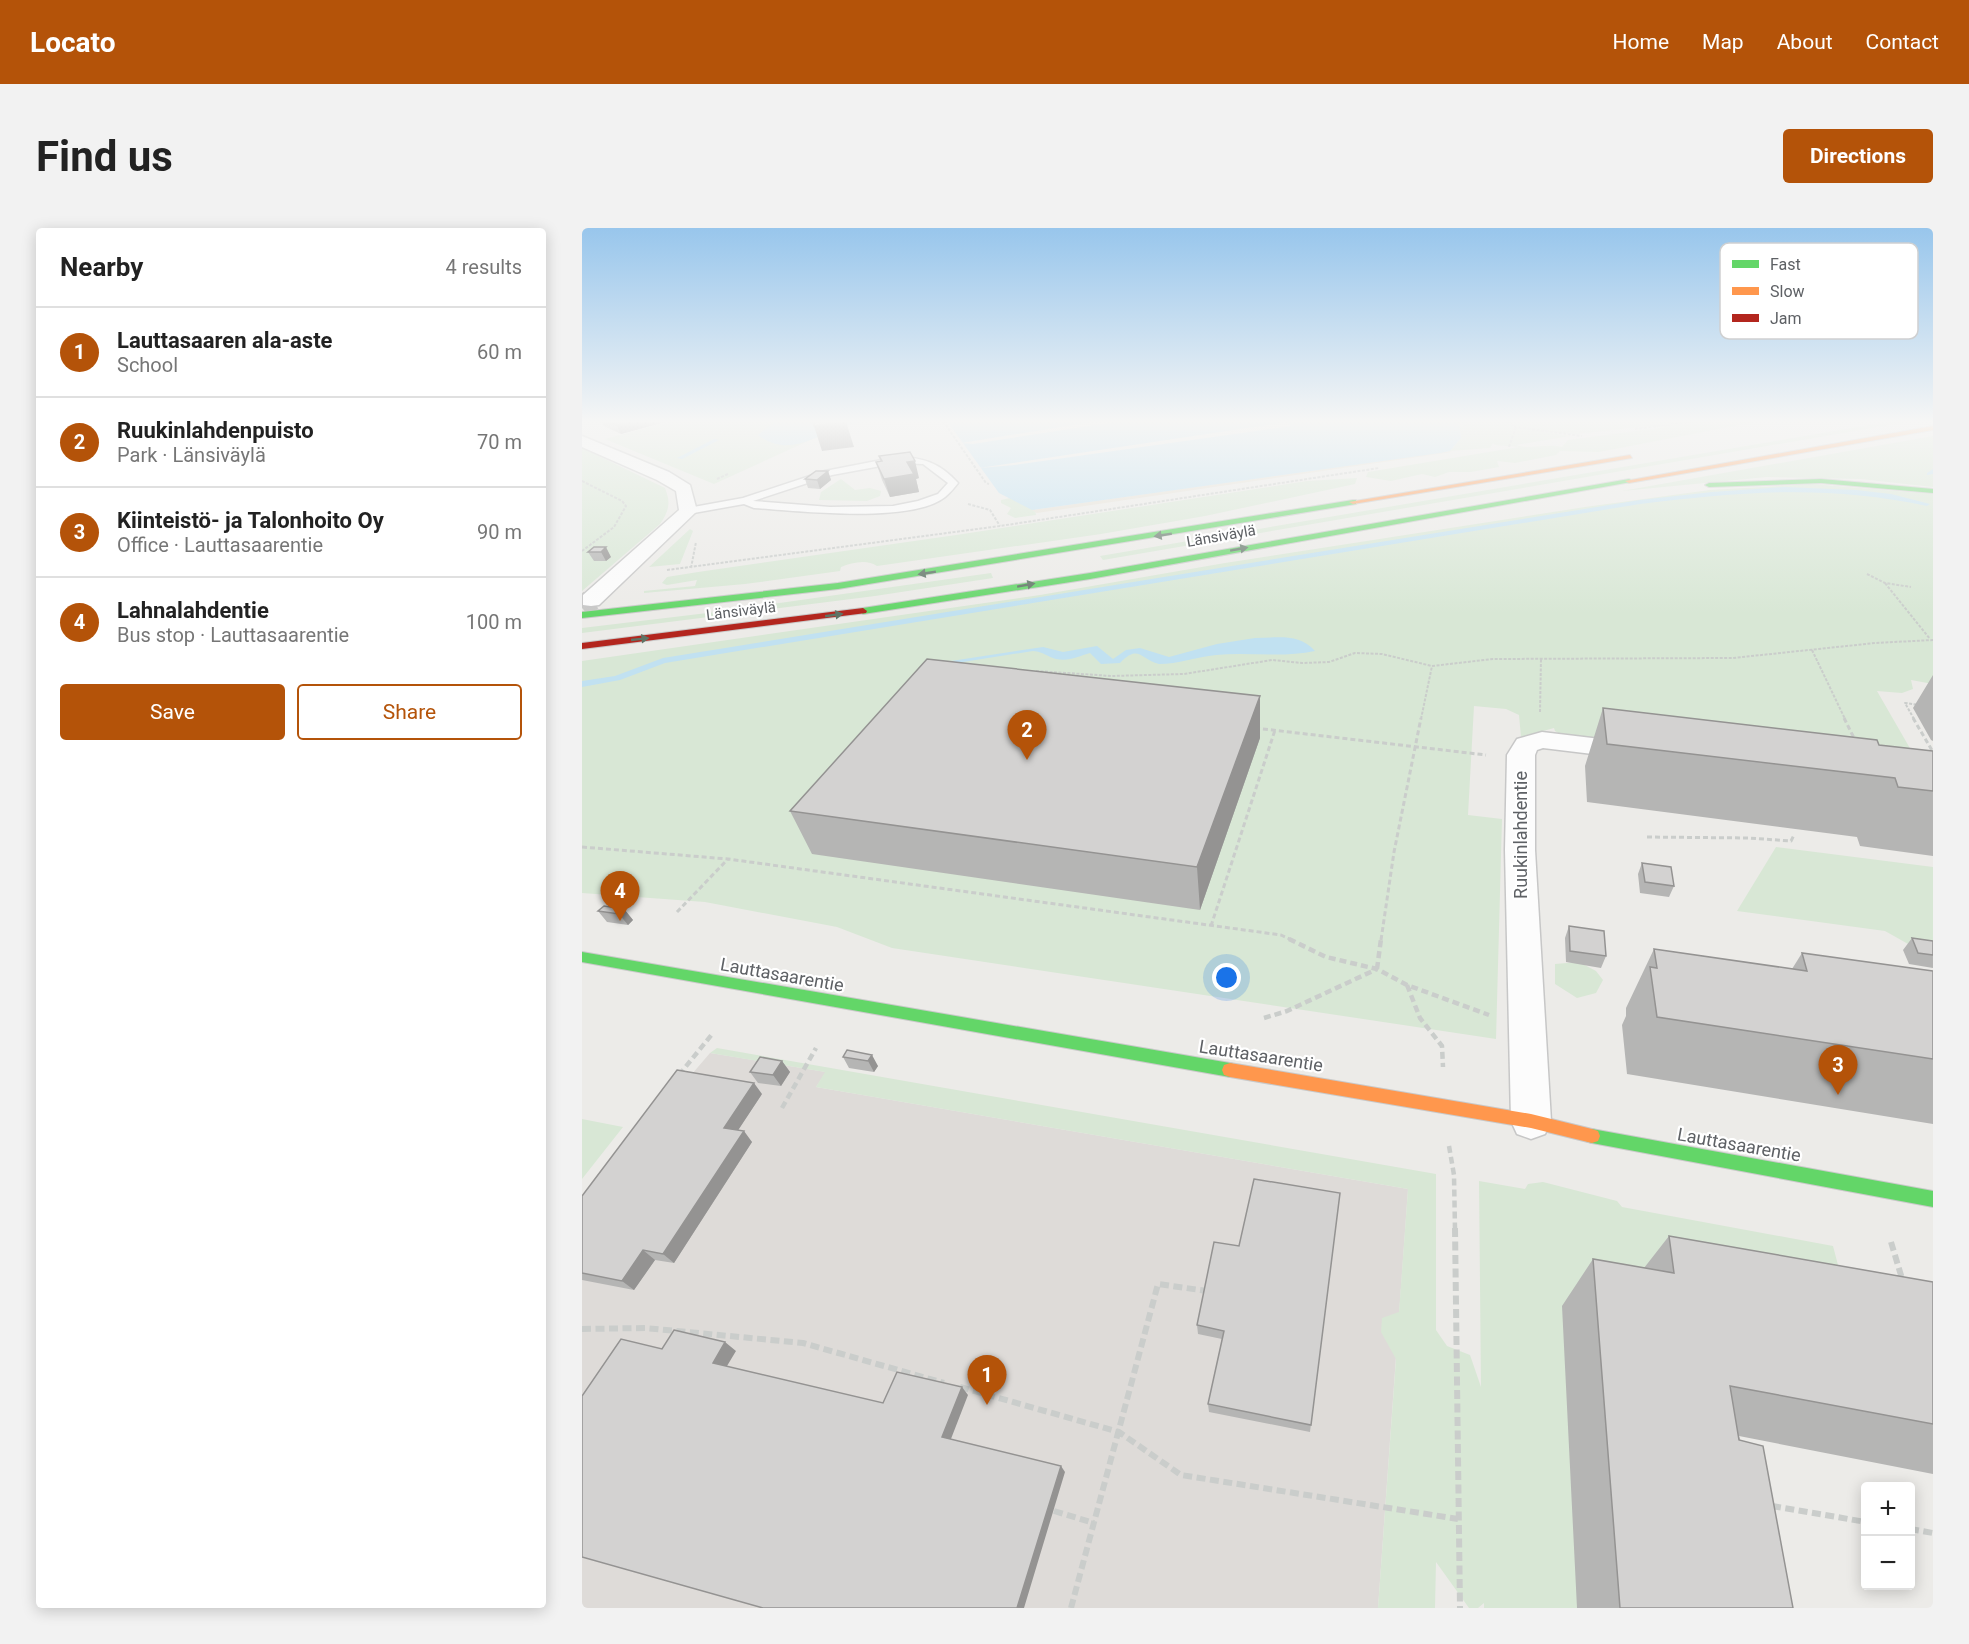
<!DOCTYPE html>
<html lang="en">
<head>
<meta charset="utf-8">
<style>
  :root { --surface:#fff; --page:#f2f2f2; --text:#222; --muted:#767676; --line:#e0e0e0; --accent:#b45309 }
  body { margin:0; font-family:Roboto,sans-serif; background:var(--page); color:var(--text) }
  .controls { position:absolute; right:18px; bottom:18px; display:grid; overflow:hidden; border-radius:6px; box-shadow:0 3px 15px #0003 }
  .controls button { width:54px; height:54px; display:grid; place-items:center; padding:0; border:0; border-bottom:2px solid var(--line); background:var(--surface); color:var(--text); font:30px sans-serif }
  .you { position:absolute; left:645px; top:750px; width:21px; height:21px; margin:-15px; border:4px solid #fff; border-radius:50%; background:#1a73e8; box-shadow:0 0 0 9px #1a73e833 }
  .badge { display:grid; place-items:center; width:39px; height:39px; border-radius:50%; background:var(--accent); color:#fff; font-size:20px; font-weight:700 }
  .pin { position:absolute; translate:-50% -50px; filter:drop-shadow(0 2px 3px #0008) }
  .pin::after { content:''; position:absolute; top:32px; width:21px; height:18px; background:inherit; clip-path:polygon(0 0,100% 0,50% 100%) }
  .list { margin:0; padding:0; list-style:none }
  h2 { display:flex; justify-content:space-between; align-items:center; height:78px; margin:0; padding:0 24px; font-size:26px }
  h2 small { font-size:20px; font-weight:400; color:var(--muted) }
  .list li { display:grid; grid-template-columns:39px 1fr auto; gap:18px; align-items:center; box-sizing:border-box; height:90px; padding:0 24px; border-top:2px solid var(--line) }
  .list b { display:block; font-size:22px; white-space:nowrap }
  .list p { margin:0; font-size:20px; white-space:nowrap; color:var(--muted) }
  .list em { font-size:20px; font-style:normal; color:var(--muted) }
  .actions { display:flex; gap:12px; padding:18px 24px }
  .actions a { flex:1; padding:14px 0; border:2px solid var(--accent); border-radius:6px; text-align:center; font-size:21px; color:var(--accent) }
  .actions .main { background:var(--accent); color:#fff }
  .map { position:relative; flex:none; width:1351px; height:1380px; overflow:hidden; border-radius:6px }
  header { display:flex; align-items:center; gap:36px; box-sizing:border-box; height:84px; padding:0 30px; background:var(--accent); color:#fff }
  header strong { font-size:28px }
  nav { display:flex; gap:33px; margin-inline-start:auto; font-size:21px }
  .intro { display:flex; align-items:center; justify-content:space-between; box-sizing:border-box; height:144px; padding:0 36px }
  h1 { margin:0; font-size:42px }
  .button { padding:15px 27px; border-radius:6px; background:var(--accent); color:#fff; font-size:21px; font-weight:700 }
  main { display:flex; gap:36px; padding:0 36px }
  aside { flex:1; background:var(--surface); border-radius:6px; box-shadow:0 3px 15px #0003 }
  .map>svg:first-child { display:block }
  .education { fill:#dedbd8 }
  .green { fill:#d8e7d5; fill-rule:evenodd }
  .sand { fill:#e6e1d6 }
  .water { fill:#c1e1f1 }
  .pier { fill:#ecebe8 }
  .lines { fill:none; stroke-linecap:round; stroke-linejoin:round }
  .stream { fill:#c1e1f1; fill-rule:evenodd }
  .street-tunnel { stroke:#c8c8c7; stroke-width:22; stroke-dasharray:22 11; stroke-linecap:butt }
  .lane-casing { stroke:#c7c7c7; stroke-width:3 }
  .street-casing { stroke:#c7c7c7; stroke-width:3 }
  .fast-casing { stroke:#c9c9c9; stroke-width:2 }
  .slow-casing { stroke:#c9c9c9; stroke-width:2 }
  .jam-casing { stroke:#c9c9c9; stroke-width:2 }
  .path-far3 { stroke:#cacdcb; stroke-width:2; stroke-dasharray:3 1.5; stroke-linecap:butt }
  .path-far2 { stroke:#cacdcb; stroke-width:3; stroke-dasharray:5 3; stroke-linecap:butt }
  .path-far1 { stroke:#cacdcb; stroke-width:4.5; stroke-dasharray:7 4; stroke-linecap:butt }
  .path { stroke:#cacdcb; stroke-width:6; stroke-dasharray:9 4.5; stroke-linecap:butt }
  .lane { fill:#fcfcfc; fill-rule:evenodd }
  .street { fill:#fcfcfc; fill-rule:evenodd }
  .fast { fill:#63d668; fill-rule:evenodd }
  .slow { fill:#ff974d; fill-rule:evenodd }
  .jam { fill:#b3261e; fill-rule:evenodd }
  .wall { fill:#b5b5b4 }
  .shaded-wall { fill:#949392 }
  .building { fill:#d3d2d1; stroke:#949392; stroke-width:1.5 }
  .oneway { fill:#5f7365 }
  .labels { text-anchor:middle; stroke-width:4.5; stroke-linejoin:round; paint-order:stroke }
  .far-street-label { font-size:15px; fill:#5e6165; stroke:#fff }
  .street-label { font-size:18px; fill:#5e6165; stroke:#fff }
  .key { fill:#fff; stroke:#cfd0d1; stroke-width:1.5 }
  .key-label { font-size:16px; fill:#5e6165 }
</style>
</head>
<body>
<header>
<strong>Locato</strong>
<nav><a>Home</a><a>Map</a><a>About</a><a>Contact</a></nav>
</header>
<div class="intro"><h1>Find us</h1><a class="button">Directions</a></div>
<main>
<aside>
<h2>Nearby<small>4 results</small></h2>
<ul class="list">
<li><span class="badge">1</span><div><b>Lauttasaaren ala-aste</b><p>School</p></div><em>60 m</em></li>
<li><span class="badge">2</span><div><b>Ruukinlahdenpuisto</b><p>Park · Länsiväylä</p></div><em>70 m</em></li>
<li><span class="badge">3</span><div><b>Kiinteistö- ja Talonhoito Oy</b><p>Office · Lauttasaarentie</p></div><em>90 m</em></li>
<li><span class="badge">4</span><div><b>Lahnalahdentie</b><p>Bus stop · Lauttasaarentie</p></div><em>100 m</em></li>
</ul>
<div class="actions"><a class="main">Save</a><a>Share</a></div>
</aside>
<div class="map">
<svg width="1351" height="1380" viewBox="0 0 1351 1380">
  <rect width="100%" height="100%" fill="#ecebe8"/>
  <path class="education" d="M 128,825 L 244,844 L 234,859 L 826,961 L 796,1380 L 0,1380 L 0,974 Z"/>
  <path class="green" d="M 90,193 L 216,193 L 257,199 L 132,256 L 23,211 Z
    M 870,193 L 1178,193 L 1017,224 L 978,223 L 974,227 L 933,235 L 915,233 L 917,239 L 889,244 L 867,244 L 853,249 L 840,246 L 809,253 L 784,249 L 786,244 L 937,219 L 913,217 L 911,215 L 908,220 L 868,223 L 879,210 L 877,197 L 882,198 ZM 1066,198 L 1084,199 L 986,212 L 980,219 C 965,215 948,222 934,217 L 988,208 L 956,203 L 995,206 Z
    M 1311,193 L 1331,193 L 521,332 L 518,328 Z
    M 1351,208 L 1351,259 L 1279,251 L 1185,249 L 1040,263 Z
    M 0,220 L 83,260 C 89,275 87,283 78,296 L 0,363 Z
    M 775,250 L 773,256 L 623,288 L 519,306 L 295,338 C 286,331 270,334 259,339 L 258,343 L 163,356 L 62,365 L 62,363 L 113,358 L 115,352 L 85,357 L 80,355 L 85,349 L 116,344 L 381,306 L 725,253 Z
    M 259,251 L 273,262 L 288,260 L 299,263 L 298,268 L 285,273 L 237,272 L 239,264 Z
    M 1230,256 L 1351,266 L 1351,456 L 1329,452 L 1331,461 L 1320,465 L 1295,463 L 1337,536 L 1051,513 L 990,513 L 973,503 L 972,500 L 939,509 L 937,487 L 924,481 L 892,478 L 886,587 L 920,591 L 914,811 L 310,720 L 255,699 L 123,674 L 0,665 L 0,433 L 458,367 L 643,335 L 1003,279 L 1128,262 Z
    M 433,269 L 453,280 L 454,287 L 433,290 L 425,286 L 429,280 L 419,275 L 419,272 Z
    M 108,301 L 111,303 L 98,336 L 67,339 Z
    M 409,345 L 411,350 L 293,368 L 0,405 L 0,400 L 142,383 Z
    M 1194,619 L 1351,639 L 1351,730 L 1303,703 L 1155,683 Z
    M 997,734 L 1014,743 L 1021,752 L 1014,765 L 995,770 L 973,756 L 973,736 Z
    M 135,820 L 854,946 L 854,1102 L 865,1118 L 888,1127 L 899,1159 L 897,953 L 943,961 L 946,956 L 961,954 L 1035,973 L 1040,979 L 1251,1018 L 1272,1098 L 1050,1057 L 995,1380 L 902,1380 L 902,1375 L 896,1380 L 887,1380 L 854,1334 L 853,1380 L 796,1380 L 814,1131 L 799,1104 L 800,1090 L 817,1084 L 826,961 L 234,859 L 243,844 L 128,825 Z
    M 0,891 L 41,899 L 0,951 Z"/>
  <path class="sand" d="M 868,223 L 870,224 L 455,285 L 450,282 Z"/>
  <path class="water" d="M 193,193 L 286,193 C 276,195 264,197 254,201 C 227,212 204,228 176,207 Z
    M 365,193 L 870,193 L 877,196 L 879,210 L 868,223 L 858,225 L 450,282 L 417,265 Z
    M 673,410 C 696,410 717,405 733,423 C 702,430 666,424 634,427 C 614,429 596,436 577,436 C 559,432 557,415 538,435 L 519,436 L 508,425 C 497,428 487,434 474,431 C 465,429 463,424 451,423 L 343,440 L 343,437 L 461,419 L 481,424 L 515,418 L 531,431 L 544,422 L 558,420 L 587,429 L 635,416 Z"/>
  <path class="pier" d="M 516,193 L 539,193 L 391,216 L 379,215 Z
    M 705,194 L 709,198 L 433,237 L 397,240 Z"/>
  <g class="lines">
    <path class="stream" d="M 132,211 L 137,212 L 100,231 L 95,230 Z
      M 1351,241 L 1351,246 L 1345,247 L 1345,245 Z
      M 1202,259 L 1274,262 L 1309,266 L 1348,276 L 1345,278 C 1244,256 1159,264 1058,276 L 83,435 L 38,452 L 0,459 L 0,453 L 33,448 L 81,430 L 1058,272 L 1130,264 Z"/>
    <path class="street-tunnel" d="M 0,380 L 9,372"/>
    <defs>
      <path id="lane" d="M 315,229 C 340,229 358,235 376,255 C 372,260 368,265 363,269 C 329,296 215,283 172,280 L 162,276 L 106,286 L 101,283 L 106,280 L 161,270 L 243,243 ZM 315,235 L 341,236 L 366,255 L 356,266 L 336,273 L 311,278 L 248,279 L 171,273 L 250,247 Z"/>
      <path id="street" d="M 0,208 L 87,244 L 108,257 L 115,283 L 17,377 L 9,378 L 1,377 L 1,367 L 97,282 L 94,263 L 75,252 L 0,219 Z
        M 960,504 L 1052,515 L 1062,517 L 1065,523 L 1062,529 L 1052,531 L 961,520 L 955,522 L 953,527 L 953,622 L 969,893 L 963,906 L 949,911 L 935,906 L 929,893 L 923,622 L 925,527 L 935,511 Z"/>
      <path id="fast" d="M 1047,251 L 1049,252 L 1049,254 L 508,351 L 281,386 L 277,383 L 281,380 L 508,345 Z
        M 1239,251 L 1351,261 L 1351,265 L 1239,255 L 1127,259 L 1123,257 L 1127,255 Z
        M 771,272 L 774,272 L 774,276 L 256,361 L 0,390 L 0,384 L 256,355 Z
        M 0,724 L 648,835 L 654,837 L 656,842 L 654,847 L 648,849 L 0,734 Z
        M 1010,901 L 1351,963 L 1351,979 L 1010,915 L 1004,913 L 1002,908 L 1004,903 Z"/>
      <path id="slow" d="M 1351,198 L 1351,202 L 1047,255 L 1043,253 Z
        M 1048,227 L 1050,230 L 771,276 L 767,274 Z
        M 648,835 L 949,886 L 1010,901 L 1016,903 L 1018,908 L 1016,913 L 1010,915 L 949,900 L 648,849 L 642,847 L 640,842 L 642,837 Z"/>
      <path id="jam" d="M 281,380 L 285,383 L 284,385 L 0,421 L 0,415 Z"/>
    </defs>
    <use href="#lane" class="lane-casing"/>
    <use href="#street" class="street-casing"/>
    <use href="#fast" class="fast-casing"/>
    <use href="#slow" class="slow-casing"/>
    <use href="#jam" class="jam-casing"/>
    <path class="path-far3" d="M 361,193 L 404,255 L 407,256
      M 925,193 L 934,199 L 1000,208
      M 1053,201 L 1114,193
      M 927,219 L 934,199
      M 135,251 L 146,246
      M 0,253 L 40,273 L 44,278 L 32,299 L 0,323
      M 386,276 L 408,282 L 418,298
      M 109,340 L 114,314
      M 85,342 L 418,298 L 797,240
      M 1285,346 L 1303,355 L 1329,359
      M 1303,355 L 1348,411
      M 1230,422 L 1263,491
      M 454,443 L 530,448 L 602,446 L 690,432 L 720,435 L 747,434 L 773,425 L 800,426 L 850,438 L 911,431 L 1151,430 L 1293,415 L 1351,412
      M 958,484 L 959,430
      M 839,491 L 850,438
      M 1332,491 L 1323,475 L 1338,477"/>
    <path class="path-far2" d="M 1262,490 L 1273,512
      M 1331,490 L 1351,524
      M 673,500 L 904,527
      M 1065,609 L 1167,610 L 1209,613 L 1212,607
      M 0,619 L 146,631 L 699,707 L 710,712
      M 35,682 L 42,674
      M 95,684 L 146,631
      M 629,698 L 693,502
      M 799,712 L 812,624 L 839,490"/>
    <path class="path-far1" d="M 707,711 L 744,729 L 795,741 L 825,757 L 907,787
      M 795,741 L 799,711
      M 825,757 L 838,790 L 860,818 L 861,839
      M 682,790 L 705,783 L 795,741
      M 97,847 L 131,805
      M 200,880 L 234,820
      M 867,918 L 872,947 L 873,1002"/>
    <path class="path" d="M 873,1000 L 878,1380
      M 1309,1014 L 1321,1054
      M 0,1101 L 63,1100 L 221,1115 L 362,1155
      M 378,1159 L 537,1204 L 599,1247 L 876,1291
      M 1190,1278 L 1284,1294
      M 472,1283 L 512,1295
      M 1328,1301 L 1351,1305
      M 489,1380 L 576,1056 L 625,1063"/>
    <use href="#lane" class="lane"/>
    <use href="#street" class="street"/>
    <use href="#fast" class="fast"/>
    <use href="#slow" class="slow"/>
    <use href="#jam" class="jam"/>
  </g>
  <path class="wall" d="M 19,193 L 86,193 L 39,206 L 22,198 Z
    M 297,228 L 337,250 L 334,251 L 337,264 L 308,269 L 300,252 L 294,234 L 299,234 Z
    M 246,243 L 249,252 L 238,261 L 226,260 L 223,251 Z
    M 12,319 L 29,329 L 24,333 L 12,333 L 6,324 Z
    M 1351,447 L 1351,513 L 1349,512 L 1331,480 Z
    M 678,468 L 678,510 L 618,682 L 230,626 L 208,583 Z
    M 1021,480 L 1297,517 L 1351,523 L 1351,628 L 1278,618 L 1275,609 L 1005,574 L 1003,538 Z
    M 1060,635 L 1092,658 L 1087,669 L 1058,665 L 1056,646 Z
    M 42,681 L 51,692 L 46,697 L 25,694 L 16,683 Z
    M 987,698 L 1024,728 L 1019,740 L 984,734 L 983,710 Z
    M 1330,710 L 1351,713 L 1351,740 L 1327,736 L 1321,722 Z
    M 1072,721 L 1210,741 L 1220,725 L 1351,743 L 1351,896 L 1045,846 L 1040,797 L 1044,788 L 1044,780 Z
    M 265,822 L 296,838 L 292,844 L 267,840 L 261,829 Z
    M 200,833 L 208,844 L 199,858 L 176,855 L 168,844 Z
    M 180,866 L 156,902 L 170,914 L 92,1035 L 73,1032 L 52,1062 L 0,1052 L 0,968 Z
    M 758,965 L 728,1204 L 627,1184 L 626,1176 L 640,1111 L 616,1106 L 615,1097 L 657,1018 Z
    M 1087,1008 L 1351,1054 L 1351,1246 L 1157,1208 L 1211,1380 L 995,1380 L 980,1078 L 1011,1031 L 1062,1040 Z"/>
  <path class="shaded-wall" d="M 50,193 L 86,193 L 39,206 L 35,197 Z
    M 264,194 L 272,219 L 240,223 L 232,198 Z
    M 333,233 L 337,250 L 334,251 L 337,264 L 308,269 L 302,251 L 325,234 Z
    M 246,243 L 249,252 L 238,261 L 235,252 Z
    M 24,319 L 29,329 L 24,333 L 19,324 Z
    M 678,468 L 678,510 L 618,682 L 615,639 Z
    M 42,681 L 51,692 L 46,697 L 37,686 Z
    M 290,827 L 296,838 L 292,844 L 286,833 Z
    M 200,833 L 208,844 L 199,858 L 191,847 Z
    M 172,855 L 180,866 L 151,910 L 142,900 Z
    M 162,903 L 170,914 L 92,1035 L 81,1026 Z
    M 61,1022 L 73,1032 L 52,1062 L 40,1053 Z
    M 143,1114 L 154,1123 L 142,1143 L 131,1135 Z
    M 380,1159 L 386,1167 L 367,1216 L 360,1209 Z
    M 479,1238 L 483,1244 L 442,1380 L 435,1380 Z"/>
  <path class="building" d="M 26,193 L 50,193 L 35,197 Z
    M 231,193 L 264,193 L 264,194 L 232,198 Z
    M 328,224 L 333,233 L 325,234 L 332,246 L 302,251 L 294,234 L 300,233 L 297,228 Z
    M 234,243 L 246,243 L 235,252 L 223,251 Z
    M 12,319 L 24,319 L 19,324 L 6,324 Z
    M 345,431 L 678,468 L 615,639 L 208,583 Z
    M 1021,480 L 1295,512 L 1297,517 L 1351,523 L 1351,563 L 1316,559 L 1313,550 L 1025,516 Z
    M 1060,635 L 1089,639 L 1092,658 L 1063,654 Z
    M 22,678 L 42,681 L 37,686 L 16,683 Z
    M 987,698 L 1022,703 L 1024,728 L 988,723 Z
    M 1330,710 L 1351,713 L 1351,727 L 1336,725 Z
    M 1072,721 L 1225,743 L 1220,725 L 1351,743 L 1351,831 L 1075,789 L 1068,739 L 1075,740 Z
    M 265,822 L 290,827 L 286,833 L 261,829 Z
    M 178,829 L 200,833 L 191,847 L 168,844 Z
    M 95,842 L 172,855 L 142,900 L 162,903 L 81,1026 L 61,1022 L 40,1053 L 0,1045 L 0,968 Z
    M 672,951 L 758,965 L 729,1197 L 626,1176 L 642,1103 L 615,1097 L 632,1014 L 657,1018 Z
    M 1087,1008 L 1351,1054 L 1351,1196 L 1148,1158 L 1157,1212 L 1181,1218 L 1211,1380 L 1038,1380 L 1011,1031 L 1092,1045 Z
    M 92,1102 L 143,1114 L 131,1135 L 301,1175 L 315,1144 L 380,1159 L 360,1209 L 479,1238 L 435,1380 L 181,1380 L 0,1329 L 0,1168 L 39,1111 L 80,1121 Z"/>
  <defs><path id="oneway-solid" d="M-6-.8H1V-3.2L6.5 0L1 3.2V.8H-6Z" transform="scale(1.5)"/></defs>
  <g class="oneway">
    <use href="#oneway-solid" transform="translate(581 307) rotate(171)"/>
    <use href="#oneway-solid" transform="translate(657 321) rotate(-10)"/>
    <use href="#oneway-solid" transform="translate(345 345) rotate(171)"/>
    <use href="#oneway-solid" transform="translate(444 357) rotate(-10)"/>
    <use href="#oneway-solid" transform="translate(252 387) rotate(-8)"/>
    <use href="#oneway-solid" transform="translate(58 411) rotate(-6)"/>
  </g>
  <linearGradient id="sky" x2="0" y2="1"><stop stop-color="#98c6ec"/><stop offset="0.5" stop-color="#f6f6f5"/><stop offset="1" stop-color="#f6f6f5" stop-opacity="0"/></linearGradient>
  <rect width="1351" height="386" fill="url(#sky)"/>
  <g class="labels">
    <g class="far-street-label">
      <text transform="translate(639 308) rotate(-10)" y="5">Länsiväylä</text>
      <text transform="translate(159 383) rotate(-7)" y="5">Länsiväylä</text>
    </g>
    <g class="street-label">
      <text transform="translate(939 607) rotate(-90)" y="6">Ruukinlahdentie</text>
      <text transform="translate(200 747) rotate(10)" y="6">Lauttasaarentie</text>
      <text transform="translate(679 828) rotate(9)" y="6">Lauttasaarentie</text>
      <text transform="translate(1157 917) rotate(10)" y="6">Lauttasaarentie</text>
    </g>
  </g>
  <rect x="1138" y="15" width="198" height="96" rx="9" class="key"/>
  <rect x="1150" y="32" width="27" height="8" fill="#63d668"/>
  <rect x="1150" y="59" width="27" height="8" fill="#ff974d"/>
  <rect x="1150" y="86" width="27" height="8" fill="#b3261e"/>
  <g class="key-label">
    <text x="1188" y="42">Fast</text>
    <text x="1188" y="69">Slow</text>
    <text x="1188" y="96">Jam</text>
  </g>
</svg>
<div class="controls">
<button>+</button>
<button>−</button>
</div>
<div class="you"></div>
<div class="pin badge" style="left:405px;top:1177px">1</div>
<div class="pin badge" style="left:445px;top:532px">2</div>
<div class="pin badge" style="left:1256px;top:867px">3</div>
<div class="pin badge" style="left:38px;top:693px">4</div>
</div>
</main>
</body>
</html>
